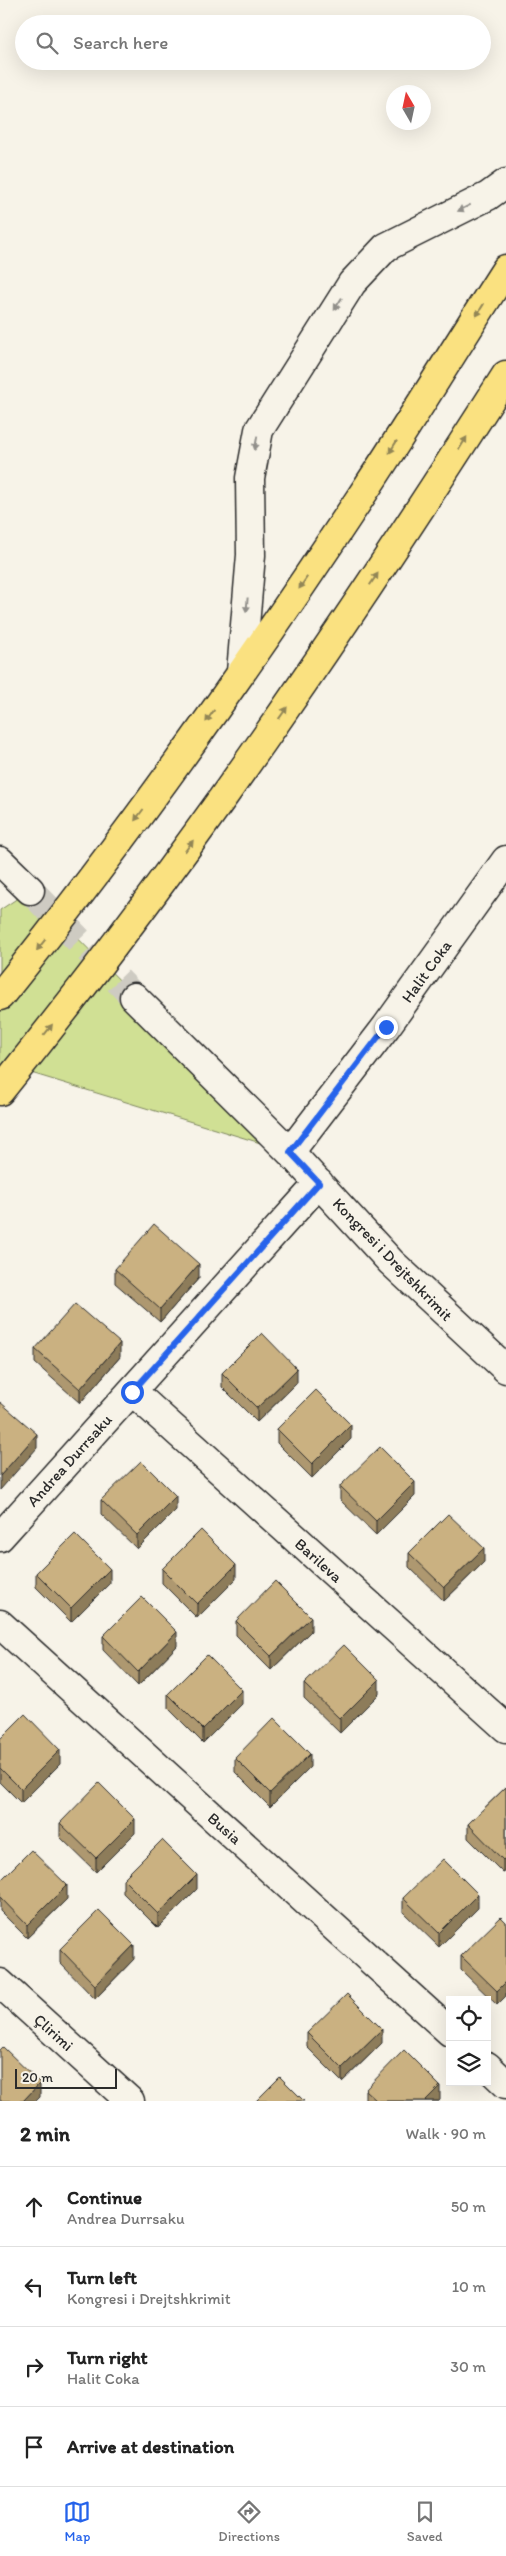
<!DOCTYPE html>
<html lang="en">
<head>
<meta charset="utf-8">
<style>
  :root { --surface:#fff; --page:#f6f6f6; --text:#222; --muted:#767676; --line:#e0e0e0; --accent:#2563eb }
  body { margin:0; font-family:Itim,sans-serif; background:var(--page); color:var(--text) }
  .controls { position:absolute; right:15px; bottom:15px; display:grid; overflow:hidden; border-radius:0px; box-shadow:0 5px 20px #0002 }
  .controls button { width:45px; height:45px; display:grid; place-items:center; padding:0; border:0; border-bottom:1px solid var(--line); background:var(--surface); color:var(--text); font:25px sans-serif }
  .compass { position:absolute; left:386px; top:85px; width:45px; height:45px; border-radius:50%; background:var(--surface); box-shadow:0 5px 20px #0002; rotate:351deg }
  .scale { position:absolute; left:15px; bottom:12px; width:102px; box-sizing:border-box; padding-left:5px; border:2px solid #2b2b2b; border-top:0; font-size:14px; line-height:18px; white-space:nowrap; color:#2b2b2b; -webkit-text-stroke:4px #f7f3e8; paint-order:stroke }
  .stop { position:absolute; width:15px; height:15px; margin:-11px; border:4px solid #2563eb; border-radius:50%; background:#fff }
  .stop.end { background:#2563eb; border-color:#fff; box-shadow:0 1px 5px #0008 }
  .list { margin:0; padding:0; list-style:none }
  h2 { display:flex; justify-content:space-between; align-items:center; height:65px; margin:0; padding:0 20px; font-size:21px }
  h2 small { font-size:16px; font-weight:400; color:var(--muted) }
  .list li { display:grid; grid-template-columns:32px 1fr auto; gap:15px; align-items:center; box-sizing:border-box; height:80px; padding:0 20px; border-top:1px solid var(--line) }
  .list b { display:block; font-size:19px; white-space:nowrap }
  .list p { margin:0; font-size:16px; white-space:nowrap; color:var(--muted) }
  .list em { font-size:16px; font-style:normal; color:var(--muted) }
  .icon { flex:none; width:28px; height:28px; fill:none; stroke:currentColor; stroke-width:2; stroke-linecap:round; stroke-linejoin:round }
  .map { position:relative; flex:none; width:506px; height:2101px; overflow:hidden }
  .search { position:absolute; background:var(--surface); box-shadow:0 5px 20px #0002; left:15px; right:15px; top:15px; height:55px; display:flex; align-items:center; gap:12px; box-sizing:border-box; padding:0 18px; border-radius:28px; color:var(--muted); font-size:19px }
  .sheet { height:385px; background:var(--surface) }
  nav { display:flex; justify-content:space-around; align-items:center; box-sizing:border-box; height:70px; border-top:1px solid var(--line); background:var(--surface); font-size:14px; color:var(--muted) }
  nav a { display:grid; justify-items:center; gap:2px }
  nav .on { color:var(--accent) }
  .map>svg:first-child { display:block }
  .green { fill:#d0e094; stroke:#7e8660 }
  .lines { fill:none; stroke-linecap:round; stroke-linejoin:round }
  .minor-tunnel { stroke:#cecbc2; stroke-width:28; stroke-dasharray:28 14; stroke-linecap:butt }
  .minor-casing { stroke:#2b2b2b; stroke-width:31 }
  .highway-casing { stroke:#2b2b2b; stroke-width:31 }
  .minor { stroke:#f7f3e8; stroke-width:28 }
  .highway { stroke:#fae180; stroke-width:28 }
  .wall { fill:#ae986f; stroke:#2b2b2b }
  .shaded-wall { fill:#8d7c5a; stroke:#2b2b2b }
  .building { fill:#cab181; stroke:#2b2b2b }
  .oneway { fill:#918f8a }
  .oneway2 { fill:#928656 }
  .route { stroke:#2563eb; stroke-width:6 }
  .labels { text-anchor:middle; stroke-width:4; stroke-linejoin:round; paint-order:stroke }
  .street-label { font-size:16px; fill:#2b2b2b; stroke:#f7f3e8 }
</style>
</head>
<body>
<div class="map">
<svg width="506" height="2101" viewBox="0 0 506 2101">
  <rect width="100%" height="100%" fill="#f7f3e8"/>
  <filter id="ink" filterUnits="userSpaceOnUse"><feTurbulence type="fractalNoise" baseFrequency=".02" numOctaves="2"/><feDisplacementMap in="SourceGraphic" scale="10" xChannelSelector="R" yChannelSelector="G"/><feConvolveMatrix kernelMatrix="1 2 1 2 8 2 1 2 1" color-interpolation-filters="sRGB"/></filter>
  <g filter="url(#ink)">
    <path class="green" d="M 30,890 L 290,1152 L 18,1069 L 0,1091 L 0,910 Z"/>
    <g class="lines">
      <path class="minor-tunnel" d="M 30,890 L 134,997"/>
      <defs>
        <path id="minor" d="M 241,672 L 251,555 L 250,478 L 259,430 L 352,283 L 386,247 L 488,196 L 506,183
          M 0,861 L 30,890
          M 134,997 L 290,1152 L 391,1262 L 506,1369
          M 290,1152 L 386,1027 L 506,860
          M 132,1391 L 506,1728
          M 0,1537 L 319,1183
          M 0,1624 L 450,2032
          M 0,1983 L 130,2101
          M 487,2066 L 506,2084"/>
        <path id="highway" d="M 0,996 C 128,837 247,669 360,498 C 410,423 457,345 506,269
          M 0,1091 C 185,863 349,622 506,375"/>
      </defs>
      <use href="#minor" class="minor-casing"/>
      <use href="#highway" class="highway-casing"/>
      <use href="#minor" class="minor"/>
      <use href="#highway" class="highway"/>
    </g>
    <path class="wall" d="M 115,1269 L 199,1278 L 160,1322 L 115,1283 Z
      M 35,1349 L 120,1357 L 80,1403 L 35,1363 Z
      M 222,1373 L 297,1383 L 257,1422 L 222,1387 Z
      M 277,1429 L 351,1439 L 312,1478 L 277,1443 Z
      M 340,1486 L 415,1496 L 376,1535 L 340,1500 Z
      M 101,1500 L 176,1510 L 137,1549 L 101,1514 Z
      M 409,1553 L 484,1562 L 444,1601 L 409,1567 Z
      M 162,1569 L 236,1579 L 197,1618 L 162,1583 Z
      M 36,1573 L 110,1583 L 71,1622 L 36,1587 Z
      M 236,1621 L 311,1631 L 271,1670 L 236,1635 Z
      M 103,1636 L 177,1646 L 138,1686 L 103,1650 Z
      M 304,1684 L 379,1694 L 340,1733 L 304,1698 Z
      M 168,1694 L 242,1704 L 203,1743 L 168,1708 Z
      M 0,1739 L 60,1764 L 21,1803 L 0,1782 Z
      M 235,1758 L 310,1767 L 270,1807 L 235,1772 Z
      M 506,1787 L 506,1871 L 503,1873 L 468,1838 L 468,1824 Z
      M 60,1823 L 135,1833 L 96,1872 L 60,1837 Z
      M 123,1879 L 197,1889 L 158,1928 L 123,1893 Z
      M 0,1881 L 67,1899 L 27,1938 L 0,1911 Z
      M 403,1898 L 478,1908 L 439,1947 L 403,1912 Z
      M 506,1922 L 506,1996 L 497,2005 L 461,1970 L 461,1956 Z
      M 60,1949 L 134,1959 L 95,1999 L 60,1963 Z
      M 307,2033 L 382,2043 L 342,2082 L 307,2047 Z
      M 365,2090 L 440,2100 L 439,2101 L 365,2101 Z"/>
    <path class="shaded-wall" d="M 199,1264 L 199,1278 L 160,1322 L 160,1309 Z
      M 120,1343 L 120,1357 L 80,1403 L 80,1389 Z
      M 297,1369 L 297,1383 L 257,1422 L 257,1408 Z
      M 351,1425 L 351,1439 L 312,1478 L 312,1464 Z
      M 37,1434 L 37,1448 L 0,1490 L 0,1476 Z
      M 415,1482 L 415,1496 L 376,1535 L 376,1521 Z
      M 176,1496 L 176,1510 L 137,1549 L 137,1535 Z
      M 484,1548 L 484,1562 L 444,1601 L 444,1587 Z
      M 236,1565 L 236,1579 L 197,1618 L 197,1604 Z
      M 110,1569 L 110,1583 L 71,1622 L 71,1608 Z
      M 311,1617 L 311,1631 L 271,1670 L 271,1656 Z
      M 177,1632 L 177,1646 L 138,1686 L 138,1672 Z
      M 379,1680 L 379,1694 L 340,1733 L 340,1719 Z
      M 242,1690 L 242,1704 L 203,1743 L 203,1729 Z
      M 60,1750 L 60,1764 L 21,1803 L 21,1789 Z
      M 310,1754 L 310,1767 L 270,1807 L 270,1793 Z
      M 135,1819 L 135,1833 L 96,1872 L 96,1858 Z
      M 506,1857 L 506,1871 L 503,1873 L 503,1860 Z
      M 197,1875 L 197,1889 L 158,1928 L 158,1914 Z
      M 67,1885 L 67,1899 L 27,1938 L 27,1925 Z
      M 478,1894 L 478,1908 L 439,1947 L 439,1933 Z
      M 134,1945 L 134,1959 L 95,1999 L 95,1985 Z
      M 506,1982 L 506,1996 L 497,2005 L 497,1991 Z
      M 382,2029 L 382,2043 L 342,2082 L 342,2068 Z
      M 40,2083 L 40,2097 L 36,2101 L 23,2101 Z
      M 440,2086 L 440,2100 L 439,2101 L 425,2101 Z"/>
    <path class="building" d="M 154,1224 L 199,1264 L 160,1309 L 115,1269 Z
      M 75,1304 L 120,1343 L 80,1389 L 35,1349 Z
      M 262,1333 L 297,1369 L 257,1408 L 222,1373 Z
      M 316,1390 L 351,1425 L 312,1464 L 277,1429 Z
      M 0,1402 L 37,1434 L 0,1476 Z
      M 380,1447 L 415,1482 L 376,1521 L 340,1486 Z
      M 141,1461 L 176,1496 L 137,1535 L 101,1500 Z
      M 448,1514 L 484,1548 L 444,1587 L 409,1553 Z
      M 201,1530 L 236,1565 L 197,1604 L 162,1569 Z
      M 75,1534 L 110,1569 L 71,1608 L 36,1573 Z
      M 275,1581 L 311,1617 L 271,1656 L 236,1621 Z
      M 142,1597 L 177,1632 L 138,1672 L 103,1636 Z
      M 344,1645 L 379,1680 L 340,1719 L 304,1684 Z
      M 207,1655 L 242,1690 L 203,1729 L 168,1694 Z
      M 25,1714 L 60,1750 L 21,1789 L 0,1768 L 0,1739 Z
      M 274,1718 L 310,1754 L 270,1793 L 235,1758 Z
      M 99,1783 L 135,1819 L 96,1858 L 60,1823 Z
      M 506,1787 L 506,1857 L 503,1860 L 468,1824 Z
      M 162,1840 L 197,1875 L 158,1914 L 123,1879 Z
      M 31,1850 L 67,1885 L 27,1925 L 0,1897 L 0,1881 Z
      M 443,1859 L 478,1894 L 439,1933 L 403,1898 Z
      M 99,1910 L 134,1945 L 95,1985 L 60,1949 Z
      M 501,1917 L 506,1922 L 506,1982 L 497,1991 L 461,1956 Z
      M 347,1994 L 382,2029 L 342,2068 L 307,2033 Z
      M 3,2047 L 40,2083 L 23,2101 L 0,2101 L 0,2050 Z
      M 404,2050 L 440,2086 L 425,2101 L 377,2101 L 365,2090 Z
      M 280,2077 L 304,2101 L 256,2101 Z"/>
    <defs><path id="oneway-solid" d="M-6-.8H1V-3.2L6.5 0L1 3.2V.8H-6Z" transform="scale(1.25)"/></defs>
    <g class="oneway">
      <use href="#oneway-solid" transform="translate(464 208) rotate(153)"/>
      <use href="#oneway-solid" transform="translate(338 304) rotate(122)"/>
      <use href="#oneway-solid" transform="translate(256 443) rotate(100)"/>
      <use href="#oneway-solid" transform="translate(247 605) rotate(95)"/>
    </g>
    <g class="oneway2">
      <use href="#oneway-solid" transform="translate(480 310) rotate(122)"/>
      <use href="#oneway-solid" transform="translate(463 443) rotate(-58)"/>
      <use href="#oneway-solid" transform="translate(393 447) rotate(122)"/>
      <use href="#oneway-solid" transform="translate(374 579) rotate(-56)"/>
      <use href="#oneway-solid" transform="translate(303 583) rotate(124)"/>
      <use href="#oneway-solid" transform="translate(283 713) rotate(-55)"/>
      <use href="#oneway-solid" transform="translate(210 716) rotate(125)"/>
      <use href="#oneway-solid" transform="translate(139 815) rotate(127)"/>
      <use href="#oneway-solid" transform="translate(189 846) rotate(-54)"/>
      <use href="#oneway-solid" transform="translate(41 945) rotate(128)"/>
      <use href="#oneway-solid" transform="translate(48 1030) rotate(-52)"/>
    </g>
  </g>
  <g class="lines" filter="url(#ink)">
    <path class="route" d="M 132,1392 L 319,1183 L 290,1152 L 386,1027"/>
  </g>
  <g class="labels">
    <g class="street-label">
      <text transform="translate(426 971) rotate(-54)" y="6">Halit Coka</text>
      <text transform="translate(393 1259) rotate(46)" y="6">Kongresi i Drejtshkrimit</text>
      <text transform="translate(69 1460) rotate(-48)" y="6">Andrea Durrsaku</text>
      <text transform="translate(319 1560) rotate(42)" y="6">Barileva</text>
      <text transform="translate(225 1828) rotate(42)" y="6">Busia</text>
      <text transform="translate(54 2032) rotate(42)" y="6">Çlirimi</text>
    </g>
  </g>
</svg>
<div class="controls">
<button><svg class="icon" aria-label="locate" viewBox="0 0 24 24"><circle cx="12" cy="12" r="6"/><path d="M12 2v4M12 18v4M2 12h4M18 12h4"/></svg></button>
<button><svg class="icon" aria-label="layers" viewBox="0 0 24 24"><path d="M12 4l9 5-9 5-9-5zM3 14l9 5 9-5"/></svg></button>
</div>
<svg class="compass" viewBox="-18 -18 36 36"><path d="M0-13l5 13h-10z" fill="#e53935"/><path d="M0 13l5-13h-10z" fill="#767676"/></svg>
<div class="scale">20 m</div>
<div class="stop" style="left:132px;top:1392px"></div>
<div class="stop end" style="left:386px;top:1027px"></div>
<div class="search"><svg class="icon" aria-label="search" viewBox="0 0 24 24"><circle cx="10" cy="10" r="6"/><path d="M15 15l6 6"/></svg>Search here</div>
</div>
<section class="sheet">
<h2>2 min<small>Walk · 90 m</small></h2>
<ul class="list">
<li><svg class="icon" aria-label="ahead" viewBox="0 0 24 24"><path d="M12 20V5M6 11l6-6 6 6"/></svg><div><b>Continue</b><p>Andrea Durrsaku</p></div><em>50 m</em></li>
<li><svg class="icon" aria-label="left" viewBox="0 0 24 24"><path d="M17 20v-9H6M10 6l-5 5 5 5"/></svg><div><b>Turn left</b><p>Kongresi i Drejtshkrimit</p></div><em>10 m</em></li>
<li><svg class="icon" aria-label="right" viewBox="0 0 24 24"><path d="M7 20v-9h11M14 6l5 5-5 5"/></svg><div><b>Turn right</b><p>Halit Coka</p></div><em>30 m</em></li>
<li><svg class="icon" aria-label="arrive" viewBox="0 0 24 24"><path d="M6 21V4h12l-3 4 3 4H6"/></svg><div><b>Arrive at destination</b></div></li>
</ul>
</section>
<nav>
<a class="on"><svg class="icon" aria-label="map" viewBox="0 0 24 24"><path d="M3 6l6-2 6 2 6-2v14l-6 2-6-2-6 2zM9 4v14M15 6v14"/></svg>Map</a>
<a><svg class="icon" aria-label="directions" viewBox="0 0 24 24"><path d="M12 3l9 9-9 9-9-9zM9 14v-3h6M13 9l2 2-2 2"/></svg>Directions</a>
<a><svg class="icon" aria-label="saved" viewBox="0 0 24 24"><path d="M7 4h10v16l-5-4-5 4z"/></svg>Saved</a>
</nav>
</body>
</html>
